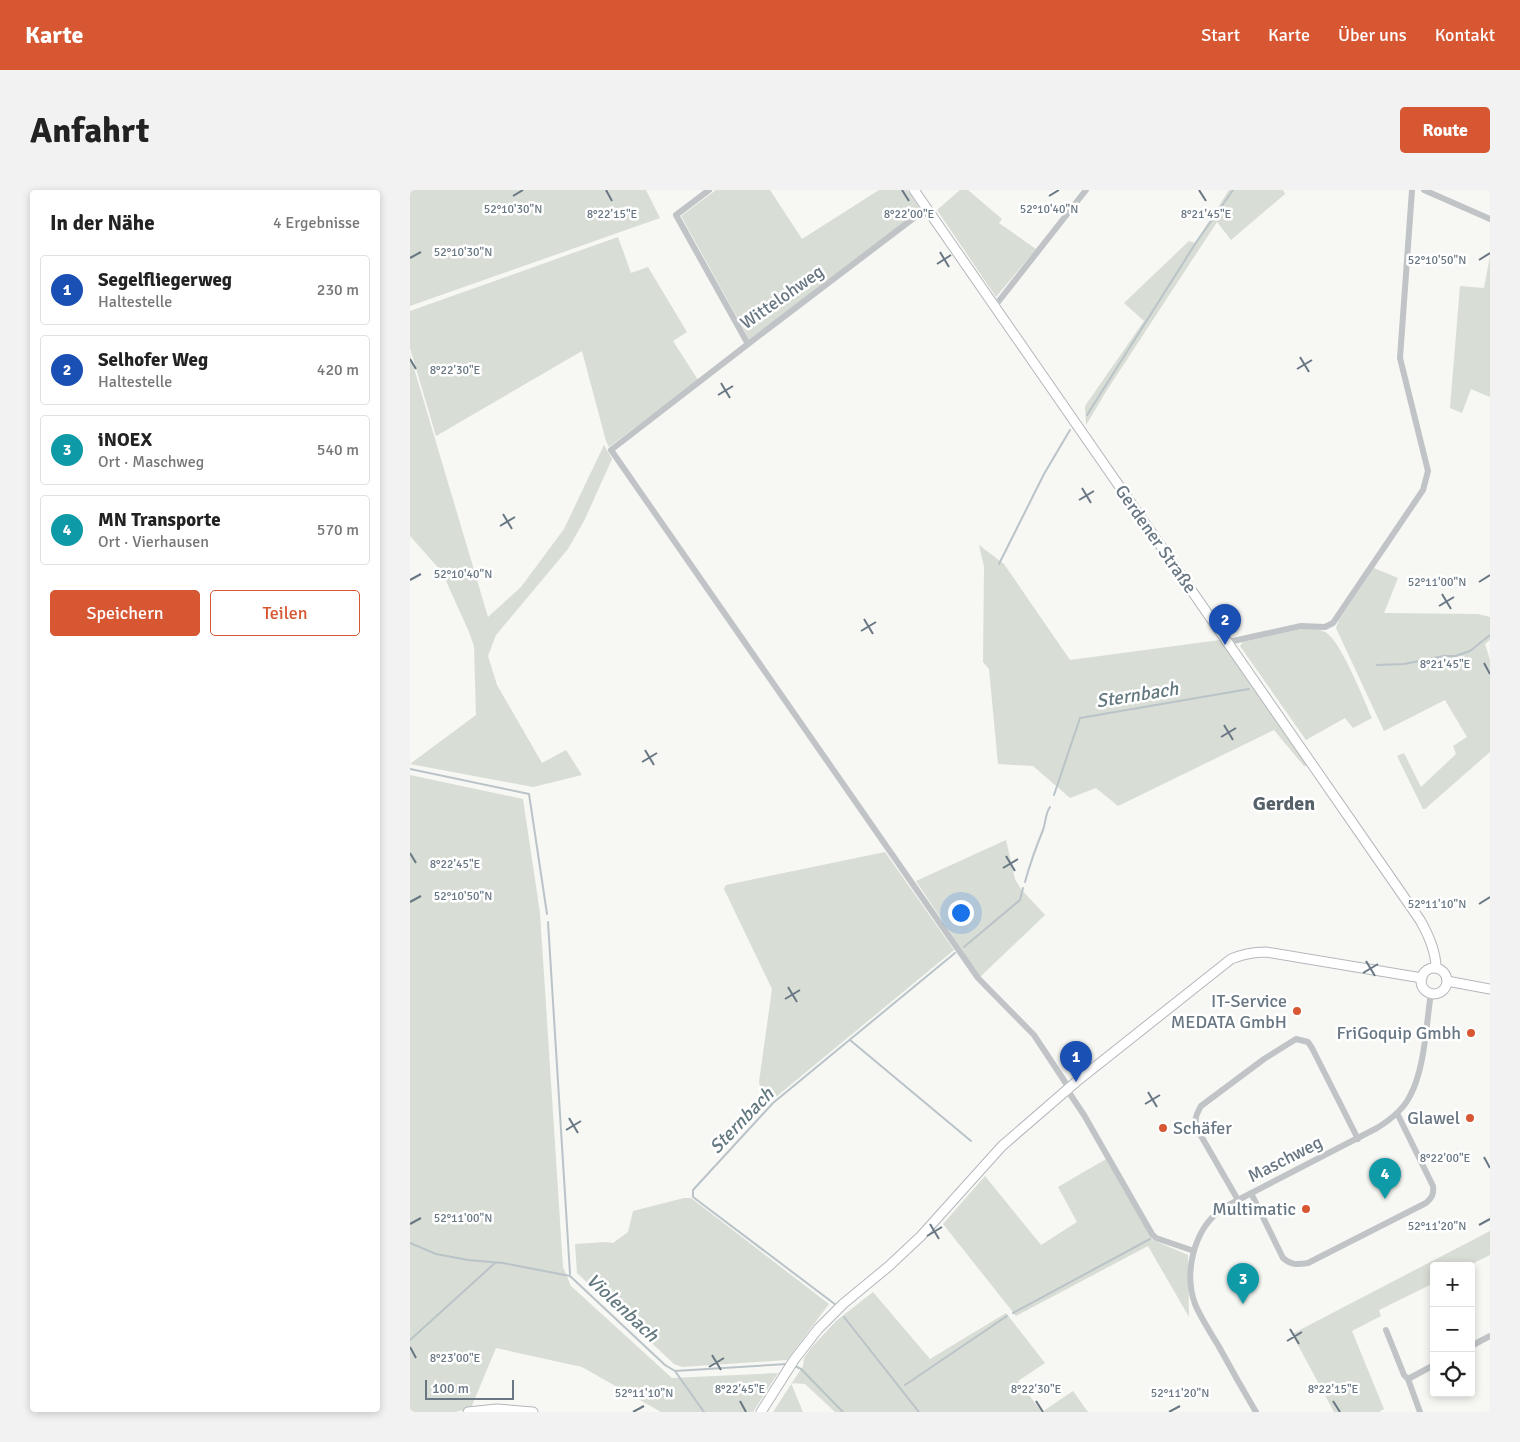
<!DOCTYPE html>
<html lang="de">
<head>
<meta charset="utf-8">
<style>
  :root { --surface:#fff; --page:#f2f2f2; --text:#222; --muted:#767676; --line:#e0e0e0; --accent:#d85733 }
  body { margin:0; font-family:Signika,sans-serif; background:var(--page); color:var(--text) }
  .controls { position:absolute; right:15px; bottom:15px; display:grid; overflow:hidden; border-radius:5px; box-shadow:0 2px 8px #0003 }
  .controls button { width:45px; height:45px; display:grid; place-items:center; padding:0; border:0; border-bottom:1px solid var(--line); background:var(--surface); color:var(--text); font:25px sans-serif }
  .scale { position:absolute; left:15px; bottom:12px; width:89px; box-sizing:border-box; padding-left:5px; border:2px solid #687783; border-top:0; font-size:14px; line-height:18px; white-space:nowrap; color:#687783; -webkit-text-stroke:4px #fff; paint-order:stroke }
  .you { position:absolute; left:550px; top:722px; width:18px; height:18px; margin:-12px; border:4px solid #fff; border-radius:50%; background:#1a73e8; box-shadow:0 0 0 8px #1a73e833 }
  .badge { display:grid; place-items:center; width:32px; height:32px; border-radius:50%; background:var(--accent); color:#fff; font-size:16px; font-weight:700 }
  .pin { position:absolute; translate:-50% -41px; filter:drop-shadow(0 1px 2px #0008) }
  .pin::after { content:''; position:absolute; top:26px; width:18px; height:15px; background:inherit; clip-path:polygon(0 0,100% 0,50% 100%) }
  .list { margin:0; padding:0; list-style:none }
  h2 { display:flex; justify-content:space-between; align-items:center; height:65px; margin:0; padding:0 20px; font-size:21px }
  h2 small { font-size:16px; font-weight:400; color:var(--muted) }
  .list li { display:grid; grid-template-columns:32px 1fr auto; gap:15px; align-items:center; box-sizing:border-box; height:70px; margin:0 10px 10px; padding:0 10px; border:1px solid var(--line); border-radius:5px }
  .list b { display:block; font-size:19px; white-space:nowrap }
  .list p { margin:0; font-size:16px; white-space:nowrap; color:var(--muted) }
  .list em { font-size:16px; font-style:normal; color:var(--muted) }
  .actions { display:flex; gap:10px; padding:15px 20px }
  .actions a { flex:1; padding:11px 0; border:1px solid var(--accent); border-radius:5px; text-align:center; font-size:18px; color:var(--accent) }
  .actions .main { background:var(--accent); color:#fff }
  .icon { flex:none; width:28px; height:28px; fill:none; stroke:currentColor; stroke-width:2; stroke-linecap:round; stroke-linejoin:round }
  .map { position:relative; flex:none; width:1080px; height:1222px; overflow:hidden; border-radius:5px }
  header { display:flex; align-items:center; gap:30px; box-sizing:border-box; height:70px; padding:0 25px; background:var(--accent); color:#fff }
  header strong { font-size:24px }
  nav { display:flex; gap:28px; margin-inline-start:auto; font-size:18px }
  .intro { display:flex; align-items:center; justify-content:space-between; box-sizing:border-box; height:120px; padding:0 30px }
  h1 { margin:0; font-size:35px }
  .button { padding:12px 22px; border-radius:5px; background:var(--accent); color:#fff; font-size:18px; font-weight:700 }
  main { display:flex; gap:30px; padding:0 30px }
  aside { flex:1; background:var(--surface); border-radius:5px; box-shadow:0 2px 8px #0003 }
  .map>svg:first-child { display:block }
  .green { fill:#d8ddd5 }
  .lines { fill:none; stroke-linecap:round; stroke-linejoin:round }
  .stream { stroke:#bac4c8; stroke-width:2 }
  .secondary-casing { stroke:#b3b8bc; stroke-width:11 }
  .minor { stroke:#c0c4c7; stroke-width:6 }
  .secondary { stroke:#fff; stroke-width:9 }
  .ticks { fill:none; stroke:#687783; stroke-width:2 }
  .poi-dot { fill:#d85733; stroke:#fff; stroke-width:2 }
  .labels { text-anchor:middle; stroke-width:5; stroke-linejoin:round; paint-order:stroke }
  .street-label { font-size:18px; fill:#687783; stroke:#fff }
  .poi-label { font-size:18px; fill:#687783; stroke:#fff; text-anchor:end }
  .water-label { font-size:19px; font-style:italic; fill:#63787f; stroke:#fff }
  .quarter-label { font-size:20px; font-weight:bold; fill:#556069; stroke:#fff }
  .ticks-label { font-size:12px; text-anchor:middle; fill:#687783; stroke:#fff; stroke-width:5; stroke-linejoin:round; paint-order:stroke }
</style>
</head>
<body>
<header>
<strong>Karte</strong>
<nav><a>Start</a><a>Karte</a><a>Über uns</a><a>Kontakt</a></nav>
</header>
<div class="intro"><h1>Anfahrt</h1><a class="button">Route</a></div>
<main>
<aside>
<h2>In der Nähe<small>4 Ergebnisse</small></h2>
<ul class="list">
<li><span class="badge" style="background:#1a4fb4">1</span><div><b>Segelfliegerweg</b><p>Haltestelle</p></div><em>230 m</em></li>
<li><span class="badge" style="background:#1a4fb4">2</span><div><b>Selhofer Weg</b><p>Haltestelle</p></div><em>420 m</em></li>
<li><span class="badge" style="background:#0f9aa8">3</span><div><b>iNOEX</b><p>Ort · Maschweg</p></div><em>540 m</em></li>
<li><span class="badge" style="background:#0f9aa8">4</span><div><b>MN Transporte</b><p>Ort · Vierhausen</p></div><em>570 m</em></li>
</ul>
<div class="actions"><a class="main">Speichern</a><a>Teilen</a></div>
</aside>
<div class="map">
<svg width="1080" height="1222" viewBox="0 0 1080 1222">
  <rect width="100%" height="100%" fill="#f7f7f4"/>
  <path class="green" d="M 0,0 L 236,0 L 250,28 L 0,116 Z
    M 306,0 L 360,0 L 392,49 L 469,0 L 497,0 L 512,22 L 339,149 L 271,26 Z
    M 550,0 L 558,0 L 592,29 L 589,33 L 626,59 L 586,107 L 527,20 Z
    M 819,0 L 873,0 L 875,4 L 821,50 L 807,32 L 697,200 L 676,235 L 675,216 L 734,131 L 714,113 L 779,51 L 785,53 Z
    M 208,47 L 221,83 L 238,77 L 277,142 L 263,151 L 288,190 L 199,257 L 196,251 L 172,161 L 26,246 L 0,158 L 0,121 Z
    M 1080,66 L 1080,207 L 1061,199 L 1052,223 L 1040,218 L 1050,96 L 1074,98 Z
    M 0,165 L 78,427 L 111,397 L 154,339 L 194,255 L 202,269 L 175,329 L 158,359 L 86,445 L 78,466 L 87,495 L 132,573 L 156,560 L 172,585 L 123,597 L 0,574 L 66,525 L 64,456 L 59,442 L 32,382 L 0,346 Z
    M 569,355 L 594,374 L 660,470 L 810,450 L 899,576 L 894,576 L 864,540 L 708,616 L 686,598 L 660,608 L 623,576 L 588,574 L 579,479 L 573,472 L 574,377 Z
    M 964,378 L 988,388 L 974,423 L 1068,424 L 1080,427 L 1080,450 L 1075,454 L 1080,470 L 1080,562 L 1015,619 L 1013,619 L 987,566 L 994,563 L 1011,597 L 1046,564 L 1043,556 L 1057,547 L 1035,510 L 974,541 L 926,438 L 929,430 Z
    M 892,439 C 899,439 908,438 915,442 C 930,449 954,510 962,528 L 943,538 L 935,528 L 896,550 L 830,456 L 833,452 Z
    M 0,585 L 113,609 L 130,723 L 153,1077 L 161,1096 L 262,1188 L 368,1183 L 343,1222 L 251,1222 L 172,1177 L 86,1158 L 61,1218 L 45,1222 L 0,1222 Z
    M 596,650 L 605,689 L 611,699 L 635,725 L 570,787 L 506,691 Z
    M 475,662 L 544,760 L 361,911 L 352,905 L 349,892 L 362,799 L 314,699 L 316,695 Z
    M 696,969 L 743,1050 L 778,1065 L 779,1127 L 738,1056 L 606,1126 L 533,1034 L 575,986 L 631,1055 L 667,1032 L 648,997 Z
    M 274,1008 L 281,1008 L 419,1114 L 377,1170 L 272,1177 L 264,1174 L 167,1083 L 165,1054 L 196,1052 L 203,1053 L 218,1042 L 223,1021 Z
    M 1080,1041 L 1080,1065 L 1058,1076 L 1024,1076 L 1024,1093 L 969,1120 L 971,1126 L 942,1141 L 974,1219 L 969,1222 L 924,1222 L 882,1144 Z
    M 463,1102 L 520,1169 L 596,1123 L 635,1173 L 608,1191 L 632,1222 L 425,1222 L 395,1194 L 381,1193 L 393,1222 L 363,1222 L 393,1176 L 394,1168 L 401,1158 L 426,1131 Z
    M 663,1201 L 678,1222 L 632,1222 Z"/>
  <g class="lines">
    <path class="stream" d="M 677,225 L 787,51 L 823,0
      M 589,374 L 634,284 L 660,240
      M 967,475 L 994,474 L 1034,466 L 1045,466 L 1060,461 L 1080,445
      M 0,579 L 119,604 L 137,724
      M 644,605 L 670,528 L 839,499
      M 615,692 C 620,674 626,657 633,640 C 636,632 635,624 640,617
      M 138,732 L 160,1084
      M 554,757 L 610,710 L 613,698
      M 440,850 L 561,951
      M 0,1053 L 26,1064 L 58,1070 L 93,1073 L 160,1086 L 255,1175 L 265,1181 L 377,1174
      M 426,1115 L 283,1007 L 283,1000 L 363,913 L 545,763
      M 603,1123 L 740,1049
      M 434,1127 L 509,1222
      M 0,1150 L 85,1073
      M 385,1176 L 391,1179 L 433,1222
      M 265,1181 L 294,1222
      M 495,1195 L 597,1126"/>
    <defs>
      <path id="secondary" d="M 504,0 L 1010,730 C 1018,744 1026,761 1026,778
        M1011 791a13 13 0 1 1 26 0a13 13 0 1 1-26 0Z
        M 1037,791 L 1080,799
        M 58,1222 L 87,1219 L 123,1222
        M 351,1222 L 384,1170 L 408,1139 L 433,1114 L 479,1076 L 511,1046 L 592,956 L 666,892 L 821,769 C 833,764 843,762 856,762 L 1012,788"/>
    </defs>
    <use href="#secondary" class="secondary-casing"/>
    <path class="minor" d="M 299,0 L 266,25 L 338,154
      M 1014,0 L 1080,29
      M 517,18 L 338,154 L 201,260 L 568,788 L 624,845 L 659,898 L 660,904 L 674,925 L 742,1044 L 746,1048 L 784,1061
      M 585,116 L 676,0
      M 817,453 L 823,451 L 891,436 L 915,437 L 923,433 L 1013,300 L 1018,281 L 990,168 L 1002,0
      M 841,1003 L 873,1068 C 881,1075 887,1075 898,1073 L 1016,1013 C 1022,1008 1024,1004 1023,996 L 987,923
      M 828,1010 L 790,944 C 784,931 784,928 791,916 L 854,869 L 886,849 L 898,852 L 902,858 L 948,949
      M 976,1140 L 994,1185 L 998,1189 L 1010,1222
      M 1061,1156 L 1080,1146
      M 998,1189 L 1024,1175
      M 846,1222 C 833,1200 820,1177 808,1155 C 800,1142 791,1128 785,1114 C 774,1084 783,1043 808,1022 C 814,1017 821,1014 828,1010 L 967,938 C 980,930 993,920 1000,906 C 1015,878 1016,835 1021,803"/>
    <use href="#secondary" class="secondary"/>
  </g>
  <path class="ticks" d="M 196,0 L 202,11M 492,0 L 499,11M 789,0 L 796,11M 103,6 L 113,0M 639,6 L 649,0M 530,62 L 539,77M 0,68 L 11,62M 1069,70 L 1080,63M 527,74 L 541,65M 890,167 L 899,182M 0,169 L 6,179M 887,179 L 902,170M 311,193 L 320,208M 308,205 L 323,196M 672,298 L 681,313M 669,310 L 684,301M 93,324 L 102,339M 90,336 L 105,327M 0,390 L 11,384M 1069,392 L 1080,385M 1032,404 L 1041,419M 1029,416 L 1044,407M 454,429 L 463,444M 451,441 L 466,432M 1074,473 L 1080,484M 814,535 L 823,550M 811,547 L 826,538M 235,560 L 244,575M 232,572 L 247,563M 0,663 L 6,673M 596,666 L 605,681M 593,678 L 608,669M 0,712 L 11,706M 1069,714 L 1080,707M 956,771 L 965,786M 953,783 L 968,774M 378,797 L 387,812M 375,809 L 390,800M 738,902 L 747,917M 735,914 L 750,905M 159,928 L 168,943M 156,940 L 171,931M 1074,967 L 1080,978M 0,1034 L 11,1028M 520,1034 L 529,1049M 1069,1035 L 1080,1029M 517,1046 L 532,1037M 880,1139 L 889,1154M 877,1151 L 892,1142M 0,1157 L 6,1168M 302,1165 L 311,1180M 299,1177 L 314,1168M 330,1211 L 336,1222M 626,1211 L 633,1222M 923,1211 L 930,1222M 223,1222 L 234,1216M 759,1222 L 770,1216"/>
  <g class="poi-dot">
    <circle cx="887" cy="821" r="5"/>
    <circle cx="1061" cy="843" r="5"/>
    <circle cx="1060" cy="928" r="5"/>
    <circle cx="753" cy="938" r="5"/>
    <circle cx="896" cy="1019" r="5"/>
  </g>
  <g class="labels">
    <g class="street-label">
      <text transform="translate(372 107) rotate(-35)" y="6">Wittelohweg</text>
      <text transform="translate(746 349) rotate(55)" y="6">Gerdener Straße</text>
      <text transform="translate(875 969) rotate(-27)" y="6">Maschweg</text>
    </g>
    <g class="poi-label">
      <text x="877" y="817">IT-Service<tspan x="877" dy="21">MEDATA GmbH</tspan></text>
      <text x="1051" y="849">FriGoquip Gmbh</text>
      <text x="1050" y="934">Glawel</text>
      <text x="763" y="944" text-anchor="start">Schäfer</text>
      <text x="886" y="1025">Multimatic</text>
    </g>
    <g class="water-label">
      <text transform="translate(727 504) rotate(-9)" y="7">Sternbach</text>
      <text transform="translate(331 930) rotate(-46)" y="7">Sternbach</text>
      <text transform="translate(213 1117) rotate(43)" y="7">Violenbach</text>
    </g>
    <g class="quarter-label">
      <text x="874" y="620">Gerden</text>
    </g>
  </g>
  <g class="ticks-label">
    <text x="103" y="23">52°10'30"N</text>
    <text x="639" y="23">52°10'40"N</text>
    <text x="202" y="28">8°22'15"E</text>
    <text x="499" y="28">8°22'00"E</text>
    <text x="796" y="28">8°21'45"E</text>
    <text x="53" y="66">52°10'30"N</text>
    <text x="1027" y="74">52°10'50"N</text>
    <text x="45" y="184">8°22'30"E</text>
    <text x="53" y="388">52°10'40"N</text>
    <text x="1027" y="396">52°11'00"N</text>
    <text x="1035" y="478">8°21'45"E</text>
    <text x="45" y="678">8°22'45"E</text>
    <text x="53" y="710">52°10'50"N</text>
    <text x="1027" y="718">52°11'10"N</text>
    <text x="1035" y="972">8°22'00"E</text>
    <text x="53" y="1032">52°11'00"N</text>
    <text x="1027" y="1040">52°11'20"N</text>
    <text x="45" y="1172">8°23'00"E</text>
    <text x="330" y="1203">8°22'45"E</text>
    <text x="626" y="1203">8°22'30"E</text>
    <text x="923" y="1203">8°22'15"E</text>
    <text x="234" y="1207">52°11'10"N</text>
    <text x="770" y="1207">52°11'20"N</text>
  </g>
</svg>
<div class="controls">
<button>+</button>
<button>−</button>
<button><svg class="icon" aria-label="locate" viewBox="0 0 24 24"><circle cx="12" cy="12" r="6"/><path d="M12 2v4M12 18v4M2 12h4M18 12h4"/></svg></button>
</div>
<div class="scale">100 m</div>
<div class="you"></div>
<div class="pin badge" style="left:666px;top:892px;background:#1a4fb4">1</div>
<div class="pin badge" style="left:815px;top:455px;background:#1a4fb4">2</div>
<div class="pin badge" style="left:833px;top:1114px;background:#0f9aa8">3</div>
<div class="pin badge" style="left:975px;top:1009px;background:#0f9aa8">4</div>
</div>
</main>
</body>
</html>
